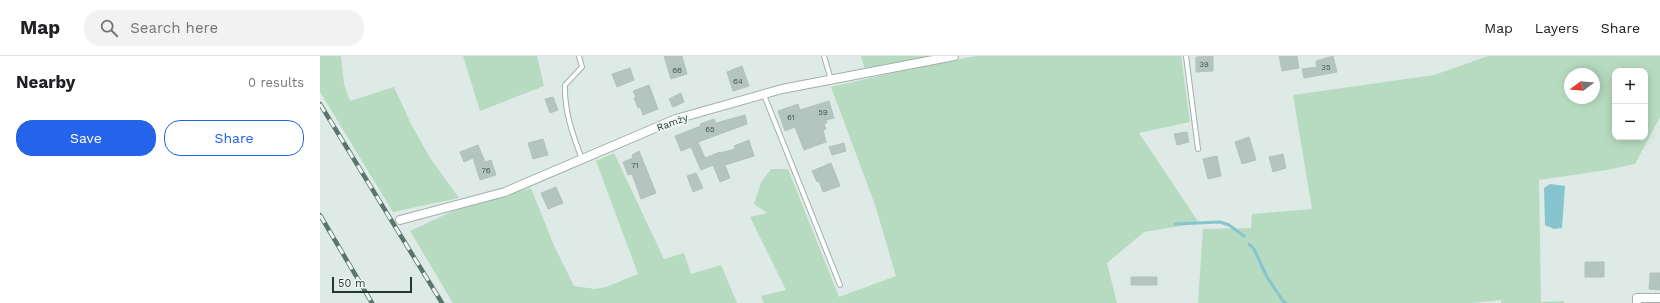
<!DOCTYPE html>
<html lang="en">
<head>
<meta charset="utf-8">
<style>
  :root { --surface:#fff; --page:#f2f2f2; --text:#202124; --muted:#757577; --line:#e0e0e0; --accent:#2563eb }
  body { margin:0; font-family:"Work Sans",sans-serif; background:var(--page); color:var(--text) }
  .controls { position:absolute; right:12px; top:12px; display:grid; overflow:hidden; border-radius:8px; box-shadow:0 2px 10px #0003 }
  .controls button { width:36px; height:36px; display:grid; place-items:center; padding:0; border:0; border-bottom:1px solid var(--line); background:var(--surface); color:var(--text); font:20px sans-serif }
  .compass { position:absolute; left:1244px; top:12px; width:36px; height:36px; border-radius:50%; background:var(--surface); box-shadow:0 2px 10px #0003; rotate:254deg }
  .scale { position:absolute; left:12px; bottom:10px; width:80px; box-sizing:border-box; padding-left:4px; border:2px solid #203932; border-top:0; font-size:11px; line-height:14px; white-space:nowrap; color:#203932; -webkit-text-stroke:3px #eff7f2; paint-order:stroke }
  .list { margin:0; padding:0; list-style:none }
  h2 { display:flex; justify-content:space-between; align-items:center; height:52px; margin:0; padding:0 16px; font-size:17px }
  h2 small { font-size:13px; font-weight:400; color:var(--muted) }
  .actions { display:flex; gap:8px; padding:12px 16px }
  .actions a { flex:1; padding:9px 0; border:1px solid var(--accent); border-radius:16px; text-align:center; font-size:14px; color:var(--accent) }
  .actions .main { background:var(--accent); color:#fff }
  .icon { flex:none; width:22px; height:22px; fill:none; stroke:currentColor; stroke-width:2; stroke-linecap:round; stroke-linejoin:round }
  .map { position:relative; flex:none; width:1340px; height:247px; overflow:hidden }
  header { display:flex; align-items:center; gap:24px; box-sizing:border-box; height:56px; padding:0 20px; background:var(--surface); border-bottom:1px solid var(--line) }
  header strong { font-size:19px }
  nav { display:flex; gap:22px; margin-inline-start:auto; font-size:14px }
  .search { width:280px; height:36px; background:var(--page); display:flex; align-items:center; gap:10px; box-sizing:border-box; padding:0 14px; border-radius:16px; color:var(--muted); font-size:15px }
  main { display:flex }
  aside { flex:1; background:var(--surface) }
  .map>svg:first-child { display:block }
  .green { fill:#b7dbc1; fill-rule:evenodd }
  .water { fill:#86c4cf }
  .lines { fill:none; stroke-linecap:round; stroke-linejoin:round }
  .stream { stroke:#86c4cf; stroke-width:3 }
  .building { fill:#b4c4be; stroke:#b1c3bc }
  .lane-casing { stroke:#a1b1ac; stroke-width:6 }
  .street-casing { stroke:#a1b1ac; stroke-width:10 }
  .lane { stroke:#fff; stroke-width:4 }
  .street { stroke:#fff; stroke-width:8 }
  .rail-casing { stroke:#5a756e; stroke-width:4.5 }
  .rail { stroke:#eff7f2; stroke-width:3; stroke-dasharray:9; stroke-linecap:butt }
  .labels { text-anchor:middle; stroke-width:4; stroke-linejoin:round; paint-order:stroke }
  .number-label { font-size:8px; fill:#455c55 }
  .street-label { font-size:10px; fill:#203932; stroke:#eff7f2 }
</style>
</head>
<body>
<header>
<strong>Map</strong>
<div class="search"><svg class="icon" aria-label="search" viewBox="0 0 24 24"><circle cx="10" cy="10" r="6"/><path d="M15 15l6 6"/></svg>Search here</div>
<nav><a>Map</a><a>Layers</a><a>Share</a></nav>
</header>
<main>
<aside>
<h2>Nearby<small>0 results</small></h2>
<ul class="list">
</ul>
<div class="actions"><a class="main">Save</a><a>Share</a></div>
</aside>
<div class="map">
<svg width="1340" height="247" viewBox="0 0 1340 247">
  <rect width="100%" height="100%" fill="#deeae5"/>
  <path class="green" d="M 0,0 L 21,0 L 24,28 L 30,45 L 74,31 L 92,70 L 110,102 L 139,142 L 73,156 L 0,36 Z
    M 143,0 L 217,0 L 224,30 L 160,55 Z
    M 541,0 L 606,0 L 607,1 L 545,14 Z
    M 656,0 L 861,0 L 870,66 L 819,77 L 879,167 L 824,176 L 787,207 L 797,247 L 444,247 L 441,240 L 466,234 L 430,161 L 447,157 L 434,148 L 441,126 L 451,113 L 468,113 L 519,241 L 576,220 L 555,149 L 511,31 L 603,10 Z
    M 1168,0 L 1340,0 L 1340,61 L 1315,108 L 1287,114 L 1219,124 L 1221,246 L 1244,245 L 1244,247 L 1181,247 L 1181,244 L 1152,247 L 878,247 L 883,173 L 931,172 L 932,158 L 992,153 L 973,39 L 1114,19 ZM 1295,15 L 1325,15 L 1325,81 L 1295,81 ZM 1250,18 L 1274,18 L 1274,42 L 1250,42 Z
    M 294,97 L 344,203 L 364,197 L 371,218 L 401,209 L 417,247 L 133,247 L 90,175 L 133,155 L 211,132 L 235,192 L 254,230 L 275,233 L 286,231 L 318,218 L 276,105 Z"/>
  <path class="water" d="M 1230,128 L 1245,130 L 1242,172 L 1234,173 L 1225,169 L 1224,132 Z"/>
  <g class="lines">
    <path class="stream" d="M 855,168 L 900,166 L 909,169 L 924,180
      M 929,188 L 934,193 L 947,221 L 963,245 L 966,247"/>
  </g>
  <path class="building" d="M 344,0 L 362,0 L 367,18 L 351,23 Z
    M 893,0 L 893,15 L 876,16 L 876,1 Z
    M 959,0 L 977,0 L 979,12 L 962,15 Z
    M 1013,0 L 1017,16 L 984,22 L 982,13 L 997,11 L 996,5 Z
    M 422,10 L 429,30 L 413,35 L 407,16 Z
    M 310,12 L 314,24 L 297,31 L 292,18 Z
    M 329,29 L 338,53 L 323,59 L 320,51 L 318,52 L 314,42 L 316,41 L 313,35 Z
    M 361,37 L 364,46 L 353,51 L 349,43 Z
    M 233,41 L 238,54 L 230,57 L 225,43 Z
    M 509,45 L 514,62 L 506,64 L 507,67 L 504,68 L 506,73 L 503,74 L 506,86 L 484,94 L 475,71 L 465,75 L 458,55 L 478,48 L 480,54 Z
    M 425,59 L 427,68 L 378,86 L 385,102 L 400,96 L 400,97 L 415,93 L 414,90 L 429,84 L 434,100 L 405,109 L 410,122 L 400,126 L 393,109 L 381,114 L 371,91 L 361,95 L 355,80 L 381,70 L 380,68 L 394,63 L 396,67 Z
    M 867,76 L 869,86 L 857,89 L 854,78 Z
    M 929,81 L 936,104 L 922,108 L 915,86 Z
    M 223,83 L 228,99 L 213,103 L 208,87 Z
    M 524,87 L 526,95 L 512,99 L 509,91 Z
    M 158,89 L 165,106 L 171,104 L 176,119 L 160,124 L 153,102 L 144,106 L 140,96 Z
    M 319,95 L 336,137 L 321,143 L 312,118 L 308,119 L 303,106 L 313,102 L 312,99 Z
    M 963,98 L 966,112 L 953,116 L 949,101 Z
    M 897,100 L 901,120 L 888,123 L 883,103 Z
    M 511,107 L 520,130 L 503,136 L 499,125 L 497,126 L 492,115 Z
    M 376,117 L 383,132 L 373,136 L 367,120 Z
    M 236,131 L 243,147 L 228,153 L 221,137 Z
    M 1265,206 L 1284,206 L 1284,221 L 1265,221 Z
    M 1330,217 L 1340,217 L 1340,234 L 1329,233 Z
    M 811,221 L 837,221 L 837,229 L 811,229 Z"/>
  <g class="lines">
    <defs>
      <path id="lane" d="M 259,0 L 262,11 L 245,29 C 244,54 253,80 262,103
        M 504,0 L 511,24
        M 866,0 L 878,93
        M 444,39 L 520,229"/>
      <path id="street" d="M 80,164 L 185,136 L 356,63 L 462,33 L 634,0
        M 1317,247 L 1317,242 L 1340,242"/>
    </defs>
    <use href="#lane" class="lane-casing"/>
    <use href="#street" class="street-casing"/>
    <use href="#lane" class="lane"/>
    <use href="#street" class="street"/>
    <defs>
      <path id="rail" d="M 0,48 L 122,247
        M 0,159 L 52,247"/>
    </defs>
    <use href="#rail" class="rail-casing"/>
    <use href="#rail" class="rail"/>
  </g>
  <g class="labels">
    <g class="number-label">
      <text x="884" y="11">39</text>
      <text x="1006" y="14">35</text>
      <text x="357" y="17">66</text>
      <text x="418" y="28">64</text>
      <text x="503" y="59">59</text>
      <text x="471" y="64">61</text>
      <text x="390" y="76">65</text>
      <text x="315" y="112">71</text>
      <text x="166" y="117">76</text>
    </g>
    <g class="street-label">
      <text transform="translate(352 66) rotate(-20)" y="4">Ramży</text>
    </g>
  </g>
</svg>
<div class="controls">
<button>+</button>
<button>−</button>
</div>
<svg class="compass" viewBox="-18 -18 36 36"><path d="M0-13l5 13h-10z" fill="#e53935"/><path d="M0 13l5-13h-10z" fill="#757577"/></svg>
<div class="scale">50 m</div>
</div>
</main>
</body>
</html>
